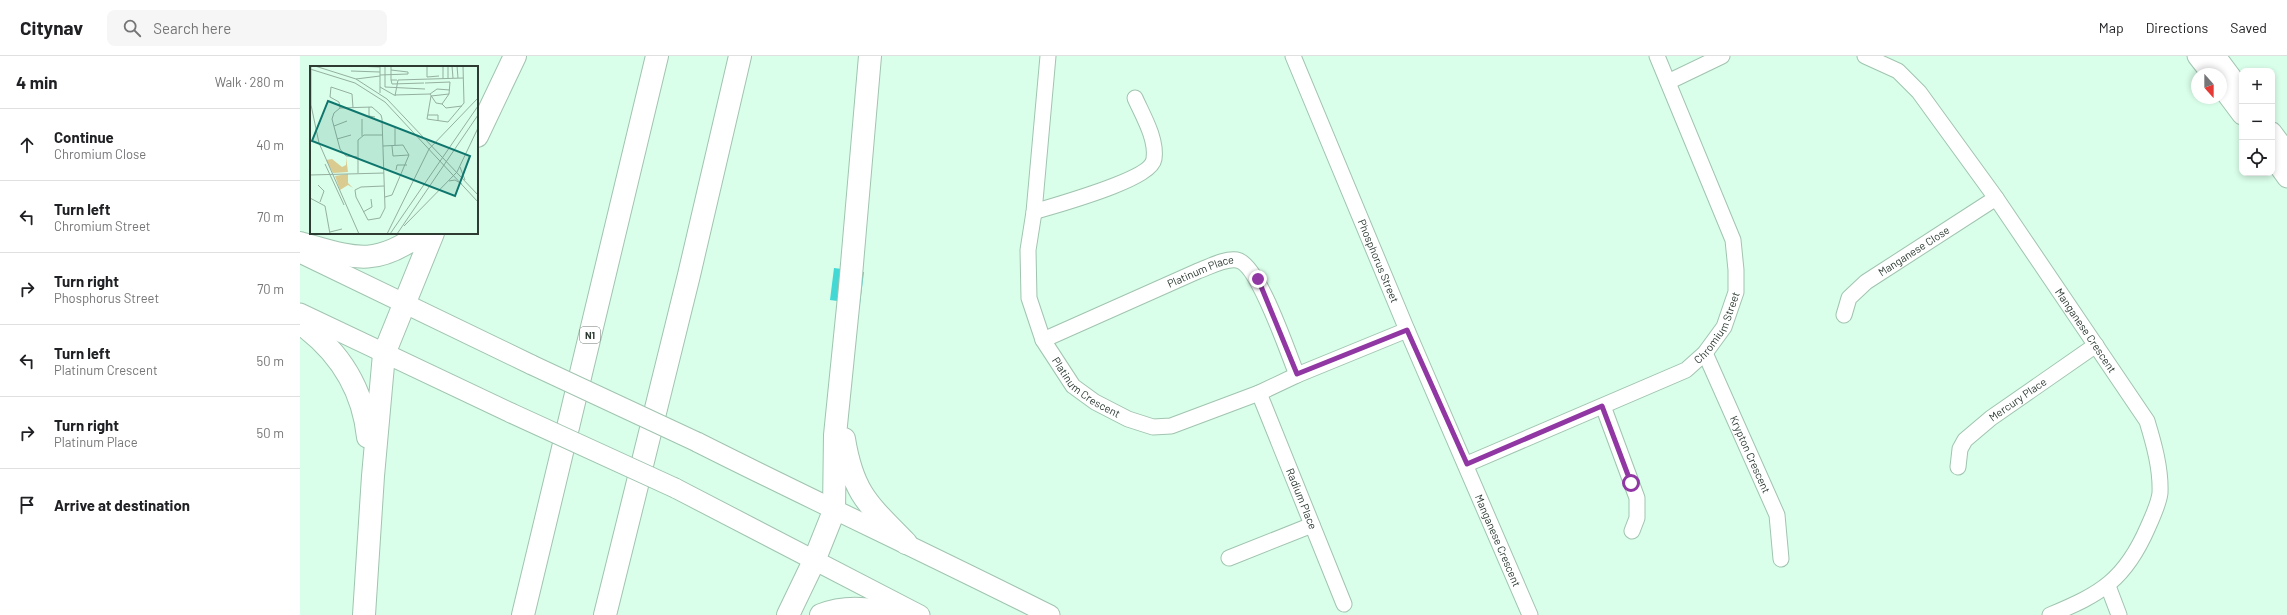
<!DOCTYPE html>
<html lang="en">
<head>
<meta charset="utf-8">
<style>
  :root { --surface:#fff; --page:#f6f6f6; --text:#202124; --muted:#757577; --line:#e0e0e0 }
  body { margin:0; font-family:Barlow,sans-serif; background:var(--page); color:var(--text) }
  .controls { position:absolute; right:12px; top:12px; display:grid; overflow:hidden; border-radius:8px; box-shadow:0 2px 6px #0003 }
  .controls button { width:36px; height:36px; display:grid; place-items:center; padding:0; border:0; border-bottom:1px solid var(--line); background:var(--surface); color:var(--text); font:20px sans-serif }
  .compass { position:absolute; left:1891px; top:12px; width:36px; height:36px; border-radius:50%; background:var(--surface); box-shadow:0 2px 6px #0003; rotate:159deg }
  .stop { position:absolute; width:12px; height:12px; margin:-9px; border:3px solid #9037a3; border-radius:50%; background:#fff }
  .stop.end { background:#9037a3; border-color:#fff; box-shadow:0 1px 4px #0008 }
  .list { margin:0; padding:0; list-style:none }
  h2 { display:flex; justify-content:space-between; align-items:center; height:52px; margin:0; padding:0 16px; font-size:17px }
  h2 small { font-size:13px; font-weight:400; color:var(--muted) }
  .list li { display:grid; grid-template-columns:26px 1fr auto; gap:12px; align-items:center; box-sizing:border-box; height:72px; padding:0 16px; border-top:1px solid var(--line) }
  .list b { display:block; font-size:15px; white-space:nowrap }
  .list p { margin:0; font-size:13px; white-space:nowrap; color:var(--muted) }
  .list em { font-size:13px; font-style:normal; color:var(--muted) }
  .icon { flex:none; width:22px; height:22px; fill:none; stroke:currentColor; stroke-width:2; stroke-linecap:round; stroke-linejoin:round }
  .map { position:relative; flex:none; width:1987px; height:559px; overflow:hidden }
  header { display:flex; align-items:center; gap:24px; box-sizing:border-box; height:56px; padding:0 20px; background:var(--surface); border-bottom:1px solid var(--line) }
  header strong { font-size:19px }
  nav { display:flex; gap:22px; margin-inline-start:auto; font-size:14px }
  .search { width:280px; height:36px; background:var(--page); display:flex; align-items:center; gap:10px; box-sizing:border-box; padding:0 14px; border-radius:8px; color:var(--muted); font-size:15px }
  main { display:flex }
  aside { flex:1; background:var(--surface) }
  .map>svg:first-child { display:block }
  .building { fill:#43d8d3 }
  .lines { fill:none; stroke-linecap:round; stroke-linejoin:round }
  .minor-casing { stroke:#a0c4af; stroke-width:17 }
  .major-casing { stroke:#a0c4af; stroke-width:21 }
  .highway-casing { stroke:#a0c4af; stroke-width:24 }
  .minor { stroke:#fff; stroke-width:15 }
  .major { stroke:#fff; stroke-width:19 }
  .highway { stroke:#fff; stroke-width:22 }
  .major-bridge-casing { stroke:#a0c4af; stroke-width:21; stroke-linecap:butt }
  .major-bridge { stroke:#fff; stroke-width:19 }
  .route { stroke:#9037a3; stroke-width:5 }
  .labels { text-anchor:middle; stroke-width:3; stroke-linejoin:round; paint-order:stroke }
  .shield { fill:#fff; stroke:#6c7670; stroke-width:1 }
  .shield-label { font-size:10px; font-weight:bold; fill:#2d3b33 }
  .street-label { font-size:11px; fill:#2d3b33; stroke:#fff }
  .inset-road { fill:none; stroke:#94b0a0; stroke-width:1 }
  .view { fill:#0f766e; fill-opacity:0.15; stroke:#0f766e; stroke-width:2 }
  .inset-edge { fill:none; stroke:#2d3b33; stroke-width:2 }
</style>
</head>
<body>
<header>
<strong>Citynav</strong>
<div class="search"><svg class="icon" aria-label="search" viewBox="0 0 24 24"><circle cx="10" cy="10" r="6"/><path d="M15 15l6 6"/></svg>Search here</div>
<nav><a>Map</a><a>Directions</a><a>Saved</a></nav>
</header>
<main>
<aside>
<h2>4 min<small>Walk · 280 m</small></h2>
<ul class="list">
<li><svg class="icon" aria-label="ahead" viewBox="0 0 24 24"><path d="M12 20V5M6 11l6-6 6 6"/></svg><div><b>Continue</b><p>Chromium Close</p></div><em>40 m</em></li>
<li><svg class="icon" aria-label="left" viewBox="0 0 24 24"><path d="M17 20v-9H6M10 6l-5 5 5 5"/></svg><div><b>Turn left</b><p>Chromium Street</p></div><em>70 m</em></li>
<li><svg class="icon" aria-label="right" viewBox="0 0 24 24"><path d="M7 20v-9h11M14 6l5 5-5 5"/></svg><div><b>Turn right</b><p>Phosphorus Street</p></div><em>70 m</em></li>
<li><svg class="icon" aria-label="left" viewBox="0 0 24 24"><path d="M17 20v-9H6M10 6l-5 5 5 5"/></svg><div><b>Turn left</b><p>Platinum Crescent</p></div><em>50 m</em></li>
<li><svg class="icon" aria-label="right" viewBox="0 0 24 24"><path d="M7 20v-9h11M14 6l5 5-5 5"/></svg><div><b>Turn right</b><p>Platinum Place</p></div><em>50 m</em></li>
<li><svg class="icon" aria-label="arrive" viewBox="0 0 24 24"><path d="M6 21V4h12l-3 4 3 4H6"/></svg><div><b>Arrive at destination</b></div></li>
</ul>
</aside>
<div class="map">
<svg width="1987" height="559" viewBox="0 0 1987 559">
  <rect width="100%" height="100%" fill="#d9fee9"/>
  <path class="building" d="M 534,212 L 564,216 L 560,248 L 530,244 Z"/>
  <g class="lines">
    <defs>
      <g id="minor">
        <path id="s1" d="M 748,0 L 734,156 L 728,194 L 729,242 L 743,284 L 773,330 L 795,346 L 828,363 L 853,371 L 871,370 L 959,337 L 997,319 L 1107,274"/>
        <path id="s2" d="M 993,0 L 1107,274 L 1230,559"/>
        <path id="s3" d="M 1565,0 L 1598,15 L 1619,36 L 1696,142 L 1847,365 C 1854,388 1861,413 1860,437 C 1859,447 1852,462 1848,471 C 1825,524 1801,538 1750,559"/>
        <path d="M 1368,26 L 1422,0"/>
        <path d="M 734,156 C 755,149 851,124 854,103 C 857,83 843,60 835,42"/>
        <path id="s4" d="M 1544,259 L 1549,242 L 1566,226 L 1696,142"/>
        <path id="s5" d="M 743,284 L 898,215 C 909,211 925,202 937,204 C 958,207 988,297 997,319"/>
        <path id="s6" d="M 1405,297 L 1477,459 L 1481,503"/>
        <path id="s7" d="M 959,337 L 1044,548"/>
        <path d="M 1303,350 L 1337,442 L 1337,462 L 1332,475"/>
        <path id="s8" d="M 1167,408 L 1386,314 L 1405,297 L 1424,271 L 1436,236 L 1436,214 L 1433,184 L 1357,0"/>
        <path id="s9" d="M 1658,411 L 1660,393 L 1665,384 L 1691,362 L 1796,289"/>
        <path d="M 929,502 L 1012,469"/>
        <path d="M 1808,530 L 1819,559"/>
      </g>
      <path id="major" d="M 1897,0 L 1911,18
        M 1916,0 L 1942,35
        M 1921,31 L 1942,59
        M 1972,76 L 1987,96
        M 1972,101 L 1987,122
        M 0,197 L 232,309
        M 0,257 L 211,357
        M 397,386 C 514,445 633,500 750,559
        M 375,432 L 620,559"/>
      <path id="highway" d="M 177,80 L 215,0
        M 0,187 C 54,202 74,212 122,177
        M 0,267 C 39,295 63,333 68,381
        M 544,383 C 553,438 569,449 606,487
        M 64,559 L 73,420 L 84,298 L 133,177
        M 223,559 L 357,0
        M 305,559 L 389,219 L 440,0
        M 488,559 L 514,505 L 534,455 L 535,379 L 550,231 L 570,0
        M 521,559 C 545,549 572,552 597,559"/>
    </defs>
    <use href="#minor" class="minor-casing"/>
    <use href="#major" class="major-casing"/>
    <use href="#highway" class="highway-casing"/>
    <use href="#minor" class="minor"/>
    <use href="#major" class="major"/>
    <use href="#highway" class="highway"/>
    <defs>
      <path id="major-bridge" d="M 232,309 L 397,386
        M 211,357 L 375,432"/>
    </defs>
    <use href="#major-bridge" class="major-bridge-casing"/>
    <use href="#major-bridge" class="major-bridge"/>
  </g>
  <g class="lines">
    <path class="route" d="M 958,223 L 997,318 L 1107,274 L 1167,408 L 1302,350 L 1331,427"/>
  </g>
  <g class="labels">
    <rect class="shield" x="280" y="271" width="20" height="16" rx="3"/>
    <g class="shield-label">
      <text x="290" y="283">N1</text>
    </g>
    <g class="street-label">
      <text dy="4" stroke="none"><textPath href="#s4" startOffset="98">Manganese Close</textPath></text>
      <text dy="4" stroke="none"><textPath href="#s2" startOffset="222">Phosphorus Street</textPath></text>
      <text dy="4" stroke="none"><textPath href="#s5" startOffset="172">Platinum Place</textPath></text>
      <text dy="4" stroke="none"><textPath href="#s8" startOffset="292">Chromium Street</textPath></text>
      <text dy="4" stroke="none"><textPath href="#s3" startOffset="357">Manganese Crescent</textPath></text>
      <text dy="4" stroke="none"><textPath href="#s1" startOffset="353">Platinum Crescent</textPath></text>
      <text dy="4" stroke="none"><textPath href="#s9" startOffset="95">Mercury Place</textPath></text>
      <text dy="4" stroke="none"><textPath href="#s6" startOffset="111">Krypton Crescent</textPath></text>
      <text dy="4" stroke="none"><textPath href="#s7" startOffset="114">Radium Place</textPath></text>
      <text dy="4" stroke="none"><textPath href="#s2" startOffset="526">Manganese Crescent</textPath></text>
    </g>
  </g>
  <g transform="translate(10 10)">
    <rect width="168" height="168" fill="#d9fee9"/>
    <path d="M 36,91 L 38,106 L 23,107 L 16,94 L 22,93 L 32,101 L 36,99 ZM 38,108 L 38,117 L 43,122 L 38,119 L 30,124 L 25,110 Z" fill="#dacb90"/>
    <path class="inset-road" d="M 1,0 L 1,39 L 9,77 L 49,168M 5,0 L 46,13 L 77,33 L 168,129M 45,0 L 70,1M 70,0 L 70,27M 75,0 L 75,21M 81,0 L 81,14 L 87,14M 117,0 L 117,11 L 129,10M 138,0 L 138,13M 142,0 L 143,12M 147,0 L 148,12M 0,3 L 45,17 L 75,36 L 168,136M 41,5 L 70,6M 70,9 L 98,8 L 98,6 L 81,4M 46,13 L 70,10M 133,13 L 133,0M 81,14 L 82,18 L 114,17M 115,17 L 140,16 L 139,28 L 121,30 L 117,53 L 138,56 L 154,37 L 153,0M 70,21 L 84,29 L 120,28 L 126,37 L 132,38 L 136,42 L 152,40M 75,21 L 115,23M 120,28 L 127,23 L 140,24M 85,30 L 88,14 L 153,12M 132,38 L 139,28M 59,41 L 59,50 L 65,51M 30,42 L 29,36 L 20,31 L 21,21 L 42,28 L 43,42M 118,49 L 128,49 L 128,55M 24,60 L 37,55M 85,62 L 85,79M 52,70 L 52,53M 27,73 L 41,69M 73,80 L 93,79 L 99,89 L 82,129 L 75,131M 82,80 L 83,90 L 99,89M 47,91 L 36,90 L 30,83 L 22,53 L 24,47 L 30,42 L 62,41 L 71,49 L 72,53 L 75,142 L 70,152 L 58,154 L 46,131 L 45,124 L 51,121 L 74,120M 15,98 L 34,139M 150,101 L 155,114M 86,104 L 87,99 L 97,99M 48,107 L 48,74 L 54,69 L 72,69M 0,109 L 74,107M 139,115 L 145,114 L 152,118M 8,119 L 14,125 L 10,136M 0,132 L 15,140 L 20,168M 53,146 L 62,141 L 61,133M 94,160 L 147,106 L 168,62M 20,166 L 32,163M 77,168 L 119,83 L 168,32M 80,168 L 168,40M 87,168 L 168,49"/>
    <path class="view" d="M 18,35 L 160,90 L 145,130 L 2,75 Z"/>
    <rect width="168" height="168" class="inset-edge"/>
  </g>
</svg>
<div class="controls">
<button>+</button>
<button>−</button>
<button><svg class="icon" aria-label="locate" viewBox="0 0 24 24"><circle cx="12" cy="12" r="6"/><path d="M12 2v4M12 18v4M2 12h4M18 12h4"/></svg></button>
</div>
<svg class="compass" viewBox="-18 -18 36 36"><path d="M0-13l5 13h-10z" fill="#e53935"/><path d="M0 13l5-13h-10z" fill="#757577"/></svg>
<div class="stop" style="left:1331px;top:427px"></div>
<div class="stop end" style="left:958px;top:223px"></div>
</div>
</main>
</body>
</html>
